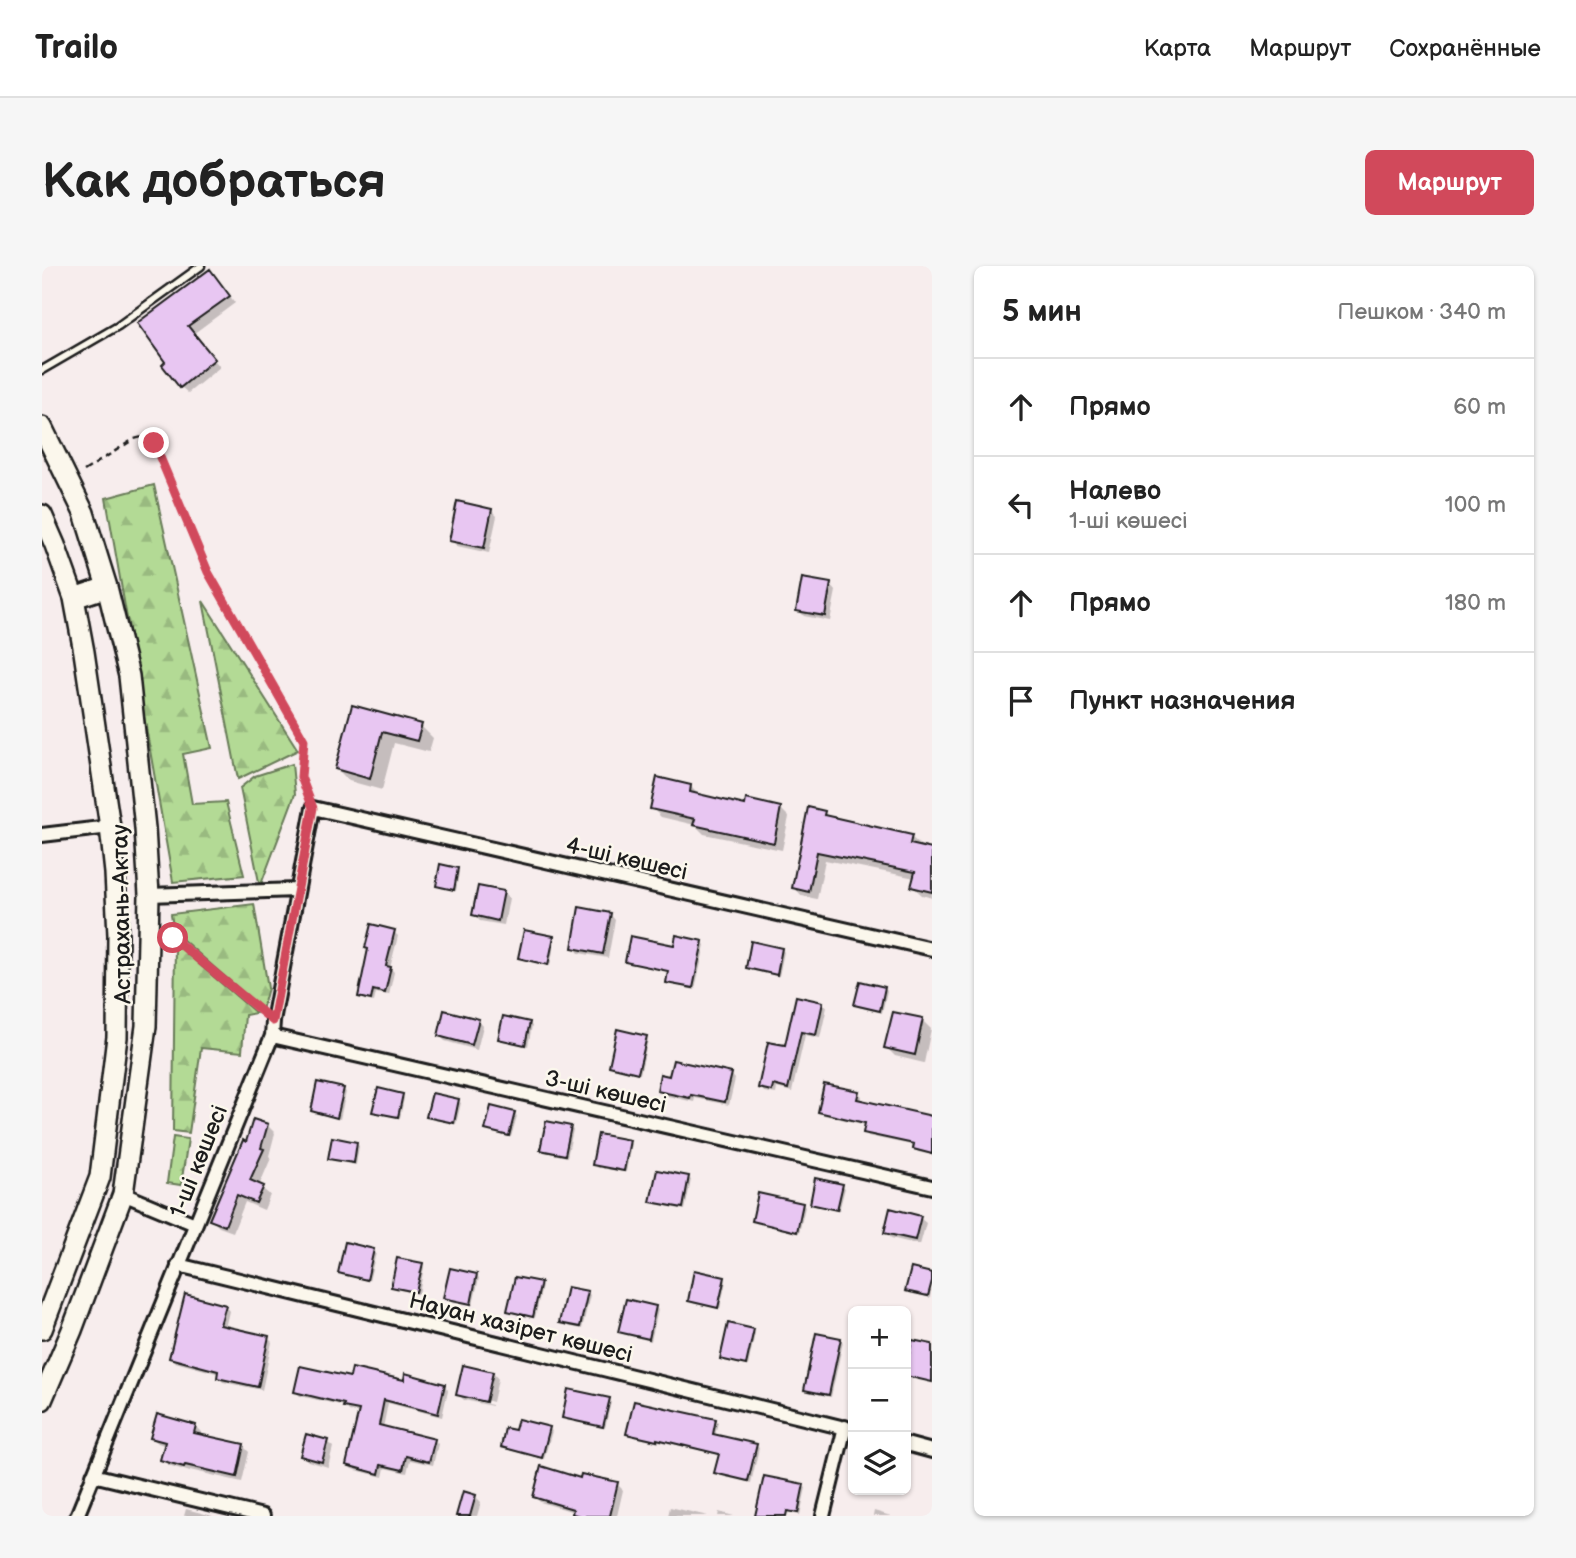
<!DOCTYPE html>
<html lang="ru">
<head>
<meta charset="utf-8">
<style>
  :root { --surface:#fff; --page:#f6f6f6; --text:#222; --muted:#767676; --line:#e0e0e0; --accent:#d1495b }
  body { margin:0; font-family:"Balsamiq Sans",sans-serif; background:var(--page); color:var(--text) }
  .controls { position:absolute; right:21px; bottom:21px; display:grid; overflow:hidden; border-radius:10px; box-shadow:0 2px 5px #0004 }
  .controls button { width:63px; height:63px; display:grid; place-items:center; padding:0; border:0; border-bottom:2px solid var(--line); background:var(--surface); color:var(--text); font:35px sans-serif }
  .stop { position:absolute; width:21px; height:21px; margin:-16px; border:5px solid #d1495b; border-radius:50%; background:#fff }
  .stop.end { background:#d1495b; border-color:#fff; box-shadow:0 2px 7px #0008 }
  .list { margin:0; padding:0; list-style:none }
  h2 { display:flex; justify-content:space-between; align-items:center; height:91px; margin:0; padding:0 28px; font-size:30px }
  h2 small { font-size:23px; font-weight:400; color:var(--muted) }
  .list li { display:grid; grid-template-columns:46px 1fr auto; gap:21px; align-items:center; box-sizing:border-box; height:98px; padding:0 28px; border-top:2px solid var(--line) }
  .list b { display:block; font-size:26px; white-space:nowrap }
  .list p { margin:0; font-size:23px; white-space:nowrap; color:var(--muted) }
  .list em { font-size:23px; font-style:normal; color:var(--muted) }
  .icon { flex:none; width:38px; height:38px; fill:none; stroke:currentColor; stroke-width:2; stroke-linecap:round; stroke-linejoin:round }
  .map { position:relative; flex:none; width:890px; height:1250px; overflow:hidden; border-radius:10px }
  header { display:flex; align-items:center; gap:42px; box-sizing:border-box; height:98px; padding:0 35px; background:var(--surface); border-bottom:2px solid var(--line) }
  header strong { font-size:33px }
  nav { display:flex; gap:38px; margin-inline-start:auto; font-size:24px }
  .intro { display:flex; align-items:center; justify-content:space-between; box-sizing:border-box; height:168px; padding:0 42px }
  h1 { margin:0; font-size:49px }
  .button { padding:18px 32px; border-radius:10px; background:var(--accent); color:#fff; font-size:24px; font-weight:700 }
  main { display:flex; gap:42px; padding:0 42px }
  aside { flex:1; background:var(--surface); border-radius:10px; box-shadow:0 2px 5px #0004 }
  .map>svg:first-child { display:block }
  .forest { fill:url(#forest-firs); stroke:#687b58; stroke-width:2 }
  .shadow { fill:#0003 }
  .building { fill:#e8c6f2; stroke:#1c1c1c; stroke-width:2 }
  .lines { fill:none; stroke-linecap:round; stroke-linejoin:round }
  .service-casing { stroke:#1c1c1c; stroke-width:11 }
  .minor-casing { stroke:#1c1c1c; stroke-width:18 }
  .trunk-casing { stroke:#1c1c1c; stroke-width:24 }
  .path { stroke:#1c1c1c; stroke-width:2.5; stroke-dasharray:7 5; stroke-linecap:butt }
  .service { stroke:#fbf7ec; stroke-width:6 }
  .minor { stroke:#fbf7ec; stroke-width:12 }
  .trunk { stroke:#fbf7ec; stroke-width:19 }
  .route { stroke:#d1495b; stroke-width:9 }
  .labels { text-anchor:middle; stroke-width:5; stroke-linejoin:round; paint-order:stroke }
  .street-label { font-size:23px; fill:#1c1c1c; stroke:#fbf7ec }
</style>
</head>
<body>
<header>
<strong>Trailo</strong>
<nav><a>Карта</a><a>Маршрут</a><a>Сохранённые</a></nav>
</header>
<div class="intro"><h1>Как добраться</h1><a class="button">Маршрут</a></div>
<main>
<div class="map">
<svg width="890" height="1250" viewBox="0 0 890 1250">
  <defs>
    <pattern id="forest-firs" width="22" height="20" patternUnits="userSpaceOnUse" patternTransform="scale(1.75)"><rect width="22" height="20" fill="#b3da95"/><path d="M5 1l3.5 6h-7zM16 11l3.5 6h-7z" fill="#99ba80"/></pattern>
  </defs>
  <rect width="100%" height="100%" fill="#f7eded"/>
  <filter id="ink" filterUnits="userSpaceOnUse"><feTurbulence type="fractalNoise" baseFrequency=".0143" numOctaves="2"/><feDisplacementMap in="SourceGraphic" scale="14" xChannelSelector="R" yChannelSelector="G"/><feConvolveMatrix kernelMatrix="1 2 1 2 8 2 1 2 1" color-interpolation-filters="sRGB"/></filter>
  <g filter="url(#ink)">
    <path class="forest" d="M 112,219 L 170,482 L 141,488 L 150,538 L 184,536 L 202,609 L 131,616 L 64,232 Z
      M 161,335 L 256,484 L 196,513 Z
      M 250,498 L 253,528 L 218,621 L 198,522 L 213,510 Z
      M 212,638 L 226,722 L 220,744 L 132,666 L 129,648 Z
      M 133,677 L 214,747 L 203,749 L 200,786 L 159,782 L 147,867 L 131,865 Z
      M 131,871 L 146,873 L 139,919 L 125,917 Z"/>
    <path class="shadow" d="M 175,12 L 193,37 L 151,68 L 178,101 L 146,127 L 139,121 L 126,96 L 97,57 Z
      M 449,244 L 455,250 L 447,287 L 415,280 L 409,274 Z
      M 789,319 L 794,325 L 788,355 L 762,350 L 756,344 Z
      M 311,442 L 379,460 L 391,472 L 387,486 L 352,477 L 340,524 L 307,515 L 295,503 Z
      M 648,520 L 658,530 L 704,541 L 738,542 L 747,551 L 740,584 L 662,568 L 653,559 L 619,551 L 610,542 Z
      M 782,547 L 787,552 L 869,571 L 878,579 L 877,582 L 890,585 L 890,632 L 880,629 L 871,621 L 873,612 L 783,594 L 775,633 L 760,630 L 752,621 Z
      M 415,604 L 417,606 L 414,625 L 398,622 L 395,619 Z
      M 461,626 L 467,632 L 462,659 L 438,655 L 432,649 Z
      M 568,648 L 573,654 L 566,692 L 537,687 L 532,681 Z
      M 352,666 L 356,670 L 348,702 L 352,706 L 347,729 L 334,727 L 332,736 L 322,734 L 318,730 Z
      M 511,672 L 513,674 L 508,700 L 480,694 L 478,692 Z
      M 660,676 L 663,679 L 653,724 L 628,718 L 626,716 L 628,706 L 588,698 L 585,696 L 633,681 Z
      M 739,683 L 742,686 L 737,710 L 708,704 L 706,701 Z
      M 843,723 L 845,725 L 840,747 L 816,741 L 814,739 Z
      M 780,737 L 785,741 L 778,772 L 763,769 L 750,826 L 735,822 L 734,828 L 722,826 L 718,821 L 745,781 Z
      M 436,754 L 441,760 L 435,784 L 403,775 L 398,770 Z
      M 880,754 L 889,763 L 882,797 L 853,790 L 844,781 Z
      M 487,757 L 490,760 L 486,780 L 461,775 L 458,773 Z
      M 604,772 L 606,774 L 598,808 L 571,802 L 569,800 Z
      M 689,808 L 693,813 L 687,839 L 653,832 L 652,836 L 621,829 L 617,825 L 629,812 Z
      M 301,824 L 304,826 L 298,853 L 273,847 L 271,845 Z
      M 816,827 L 820,830 L 819,836 L 890,852 L 890,889 L 876,886 L 873,883 L 874,880 L 826,870 L 823,866 L 824,859 L 782,849 L 778,846 Z
      M 360,830 L 362,832 L 358,852 L 335,847 L 332,845 Z
      M 416,835 L 419,837 L 414,858 L 389,853 L 386,850 Z
      M 472,848 L 475,850 L 469,871 L 448,866 L 445,864 Z
      M 225,859 L 233,867 L 227,890 L 229,892 L 217,920 L 228,929 L 222,944 L 203,936 L 191,966 L 177,961 L 169,953 L 206,878 Z
      M 528,862 L 531,864 L 525,891 L 502,886 L 500,883 Z
      M 587,876 L 589,878 L 584,906 L 554,901 L 552,898 Z
      M 314,877 L 317,880 L 314,899 L 291,895 L 288,892 Z
      M 646,912 L 649,914 L 643,944 L 613,938 L 610,935 Z
      M 800,920 L 803,922 L 797,945 L 772,940 L 770,937 Z
      M 717,929 L 761,939 L 763,941 L 757,967 L 714,957 L 711,955 Z
      M 878,952 L 884,957 L 878,979 L 849,972 L 844,966 Z
      M 331,985 L 334,987 L 327,1015 L 300,1009 L 298,1007 Z
      M 380,999 L 382,1001 L 377,1028 L 353,1023 L 351,1020 Z
      M 434,1009 L 437,1012 L 431,1039 L 406,1034 L 403,1032 Z
      M 890,1009 L 888,1032 L 868,1026 L 865,1024 Z
      M 682,1012 L 684,1015 L 678,1043 L 650,1037 L 647,1035 Z
      M 498,1018 L 500,1020 L 493,1052 L 470,1047 L 467,1045 Z
      M 527,1023 L 546,1027 L 548,1029 L 540,1063 L 521,1059 L 519,1056 Z
      M 183,1040 L 187,1045 L 183,1062 L 226,1072 L 230,1076 L 220,1124 L 181,1116 L 177,1112 L 178,1108 L 133,1096 L 129,1092 Z
      M 614,1042 L 616,1044 L 609,1075 L 581,1068 L 578,1066 Z
      M 711,1064 L 713,1067 L 706,1100 L 682,1095 L 680,1093 Z
      M 798,1074 L 801,1076 L 789,1131 L 766,1126 L 764,1123 Z
      M 451,1107 L 456,1113 L 451,1136 L 421,1128 L 421,1132 L 450,1139 L 450,1140 L 422,1134 L 416,1128 Z
      M 309,1113 L 363,1116 L 402,1119 L 406,1124 L 400,1151 L 346,1137 L 341,1162 L 392,1174 L 396,1178 L 391,1199 L 368,1194 L 365,1207 L 343,1202 L 341,1211 L 310,1203 L 306,1199 L 318,1147 L 307,1145 L 303,1140 L 258,1130 L 254,1126 Z
      M 567,1133 L 569,1136 L 563,1162 L 524,1154 L 522,1151 Z
      M 674,1154 L 676,1156 L 673,1170 L 714,1180 L 717,1182 L 709,1217 L 676,1209 L 674,1207 L 678,1189 L 617,1175 L 617,1177 L 589,1170 L 586,1168 Z
      M 153,1160 L 159,1166 L 158,1170 L 201,1180 L 207,1186 L 200,1216 L 148,1204 L 148,1206 L 126,1199 L 120,1194 L 124,1180 L 116,1177 L 110,1172 Z
      M 507,1163 L 510,1165 L 502,1193 L 463,1183 L 461,1181 L 474,1167 Z
      M 285,1176 L 291,1181 L 286,1201 L 266,1195 L 260,1190 Z
      M 864,1194 L 867,1197 L 864,1209 Z
      M 540,1214 L 575,1218 L 581,1224 L 575,1250 L 535,1250 L 532,1246 L 498,1236 L 493,1231 Z
      M 761,1220 L 764,1222 L 758,1249 L 720,1241 Z
      M 433,1230 L 439,1236 L 435,1250 L 416,1250 Z
      M 628,1241 L 666,1250 L 626,1250 Z
      M 144,1243 L 171,1250 L 142,1250 Z
      M 832,1245 L 849,1250 L 831,1250 Z
      M 677,1246 L 692,1250 L 676,1250 Z"/>
    <path class="building" d="M 168,3 L 188,30 L 146,60 L 173,93 L 138,122 L 120,99 L 123,96 L 95,57 Z
      M 415,235 L 450,243 L 442,282 L 407,275 Z
      M 760,312 L 789,317 L 783,350 L 754,345 Z
      M 310,439 L 380,458 L 375,475 L 340,466 L 328,513 L 293,503 Z
      M 615,511 L 649,519 L 648,526 L 703,539 L 704,533 L 739,541 L 732,577 L 651,559 L 653,553 L 608,543 Z
      M 766,541 L 783,545 L 782,549 L 870,569 L 868,578 L 890,583 L 890,626 L 869,621 L 873,606 L 775,586 L 767,626 L 750,622 Z
      M 398,598 L 416,602 L 412,624 L 394,620 Z
      M 436,620 L 462,625 L 456,655 L 430,649 Z
      M 537,641 L 569,647 L 561,688 L 530,682 Z
      M 329,658 L 353,664 L 344,700 L 349,701 L 343,727 L 331,724 L 329,734 L 316,731 L 326,683 L 323,682 Z
      M 482,664 L 512,670 L 506,699 L 476,692 Z
      M 634,669 L 661,675 L 651,722 L 624,717 L 626,705 L 583,696 L 588,670 L 632,679 Z
      M 709,675 L 740,682 L 735,709 L 704,702 Z
      M 818,715 L 843,721 L 838,745 L 812,739 Z
      M 754,730 L 781,736 L 774,769 L 759,766 L 746,823 L 731,819 L 730,825 L 716,822 L 726,776 L 743,779 Z
      M 402,744 L 437,753 L 430,779 L 396,770 Z
      M 851,746 L 881,752 L 873,789 L 842,782 Z
      M 461,750 L 488,756 L 483,779 L 456,773 Z
      M 575,763 L 605,770 L 596,807 L 567,800 Z
      M 631,794 L 690,807 L 683,836 L 649,829 L 648,832 L 615,825 L 618,808 L 627,810 Z
      M 275,816 L 302,822 L 295,852 L 269,845 Z
      M 782,818 L 817,825 L 815,833 L 890,850 L 890,888 L 871,883 L 872,878 L 821,867 L 823,857 L 776,846 Z
      M 336,822 L 361,828 L 356,851 L 330,846 Z
      M 390,827 L 417,833 L 412,857 L 384,851 Z
      M 449,840 L 473,846 L 467,870 L 443,864 Z
      M 211,853 L 226,858 L 219,882 L 222,883 L 208,914 L 222,920 L 214,937 L 195,929 L 183,960 L 167,954 L 201,874 L 204,876 Z
      M 504,855 L 529,860 L 523,889 L 498,884 Z
      M 556,868 L 588,874 L 582,905 L 550,899 Z
      M 290,871 L 315,876 L 312,897 L 286,893 Z
      M 615,904 L 647,910 L 641,942 L 608,936 Z
      M 773,912 L 801,918 L 795,944 L 768,938 Z
      M 716,927 L 761,937 L 755,966 L 710,955 Z
      M 848,942 L 879,950 L 873,974 L 842,967 Z
      M 303,976 L 332,983 L 325,1014 L 296,1007 Z
      M 355,992 L 381,997 L 374,1026 L 349,1021 Z
      M 408,1002 L 435,1008 L 429,1038 L 401,1032 Z
      M 869,1002 L 890,1007 L 890,1015 L 886,1030 L 863,1025 Z
      M 652,1004 L 683,1011 L 676,1042 L 646,1035 Z
      M 473,1011 L 499,1016 L 491,1051 L 465,1045 Z
      M 525,1021 L 546,1025 L 538,1061 L 517,1057 Z
      M 143,1028 L 184,1039 L 178,1059 L 227,1070 L 216,1121 L 175,1112 L 176,1105 L 127,1092 Z
      M 584,1033 L 614,1040 L 607,1073 L 576,1066 Z
      M 686,1057 L 712,1063 L 704,1099 L 678,1093 Z
      M 774,1067 L 799,1072 L 787,1129 L 762,1124 Z
      M 870,1074 L 890,1078 L 890,1116 L 864,1110 L 864,1102 Z
      M 421,1099 L 451,1106 L 444,1136 L 414,1129 Z
      M 258,1100 L 308,1111 L 310,1102 L 362,1114 L 363,1107 L 403,1118 L 396,1148 L 342,1134 L 337,1159 L 393,1173 L 387,1196 L 364,1190 L 361,1204 L 339,1199 L 337,1208 L 304,1199 L 317,1144 L 301,1141 L 302,1138 L 252,1126 Z
      M 526,1123 L 568,1132 L 561,1161 L 520,1152 Z
      M 592,1135 L 674,1153 L 671,1168 L 715,1178 L 706,1215 L 672,1207 L 677,1188 L 615,1173 L 615,1175 L 584,1168 Z
      M 115,1148 L 154,1159 L 152,1167 L 202,1178 L 195,1211 L 143,1199 L 142,1201 L 118,1194 L 123,1176 L 108,1172 Z
      M 476,1153 L 508,1161 L 500,1192 L 459,1181 L 463,1162 L 473,1164 Z
      M 264,1168 L 286,1174 L 280,1196 L 258,1190 Z
      M 499,1200 L 538,1212 L 539,1208 L 576,1216 L 568,1250 L 539,1250 L 530,1248 L 531,1243 L 491,1231 Z
      M 722,1210 L 762,1218 L 756,1247 L 745,1245 L 744,1250 L 713,1250 Z
      M 421,1225 L 434,1229 L 428,1250 L 414,1250 Z"/>
    <g class="lines">
      <defs>
        <path id="service" d="M 0,104 L 76,60 L 159,0"/>
        <path id="minor" d="M 0,569 L 68,561
          M 107,629 L 254,624
          M 230,770 L 890,921
          M 81,928 L 153,958
          M 136,999 L 811,1164
          M 864,1178 L 890,1185
          M 51,1209 L 221,1250
          M 35,1250 L 230,770 L 231,755 L 271,542 L 890,683
          M 781,1250 L 803,1161"/>
        <path id="trunk" d="M 0,161 L 42,247 L 65,321 L 87,410 L 103,562 L 107,629 L 104,760 L 81,928 L 30,1064 L 0,1134
          M 0,249 L 13,279 L 32,332 L 42,386 L 68,561 L 73,607 L 76,669 L 75,771 L 58,911 L 0,1063
          M 32,332 L 65,321"/>
      </defs>
      <use href="#service" class="service-casing"/>
      <use href="#minor" class="minor-casing"/>
      <use href="#trunk" class="trunk-casing"/>
      <path class="path" d="M 42,205 L 92,173 L 104,170 L 112,177 L 166,306 L 262,475 L 259,511 L 266,529
        M 121,670 L 131,672 L 220,747"/>
      <use href="#service" class="service"/>
      <use href="#minor" class="minor"/>
      <use href="#trunk" class="trunk"/>
    </g>
  </g>
  <g class="lines" filter="url(#ink)">
    <path class="route" d="M 112,177 L 166,306 L 262,474 L 259,511 L 271,542 L 231,755 L 131,672"/>
  </g>
  <g class="labels">
    <g class="street-label">
      <text transform="translate(585 592) rotate(13)" y="8">4-шi көшесі</text>
      <text transform="translate(79 648) rotate(-91)" y="8">Астрахань-Актау</text>
      <text transform="translate(564 825) rotate(13)" y="8">3-шi көшесі</text>
      <text transform="translate(156 895) rotate(-68)" y="8">1-шi көшесі</text>
      <text transform="translate(479 1061) rotate(14)" y="8">Науан хазірет көшесі</text>
    </g>
  </g>
</svg>
<div class="controls">
<button>+</button>
<button>−</button>
<button><svg class="icon" aria-label="layers" viewBox="0 0 24 24"><path d="M12 4l9 5-9 5-9-5zM3 14l9 5 9-5"/></svg></button>
</div>
<div class="stop" style="left:131px;top:672px"></div>
<div class="stop end" style="left:112px;top:177px"></div>
</div>
<aside>
<h2>5 мин<small>Пешком · 340 m</small></h2>
<ul class="list">
<li><svg class="icon" aria-label="ahead" viewBox="0 0 24 24"><path d="M12 20V5M6 11l6-6 6 6"/></svg><div><b>Прямо</b></div><em>60 m</em></li>
<li><svg class="icon" aria-label="left" viewBox="0 0 24 24"><path d="M17 20v-9H6M10 6l-5 5 5 5"/></svg><div><b>Налево</b><p>1-шi көшесі</p></div><em>100 m</em></li>
<li><svg class="icon" aria-label="ahead" viewBox="0 0 24 24"><path d="M12 20V5M6 11l6-6 6 6"/></svg><div><b>Прямо</b></div><em>180 m</em></li>
<li><svg class="icon" aria-label="arrive" viewBox="0 0 24 24"><path d="M6 21V4h12l-3 4 3 4H6"/></svg><div><b>Пункт назначения</b></div></li>
</ul>
</aside>
</main>
</body>
</html>
